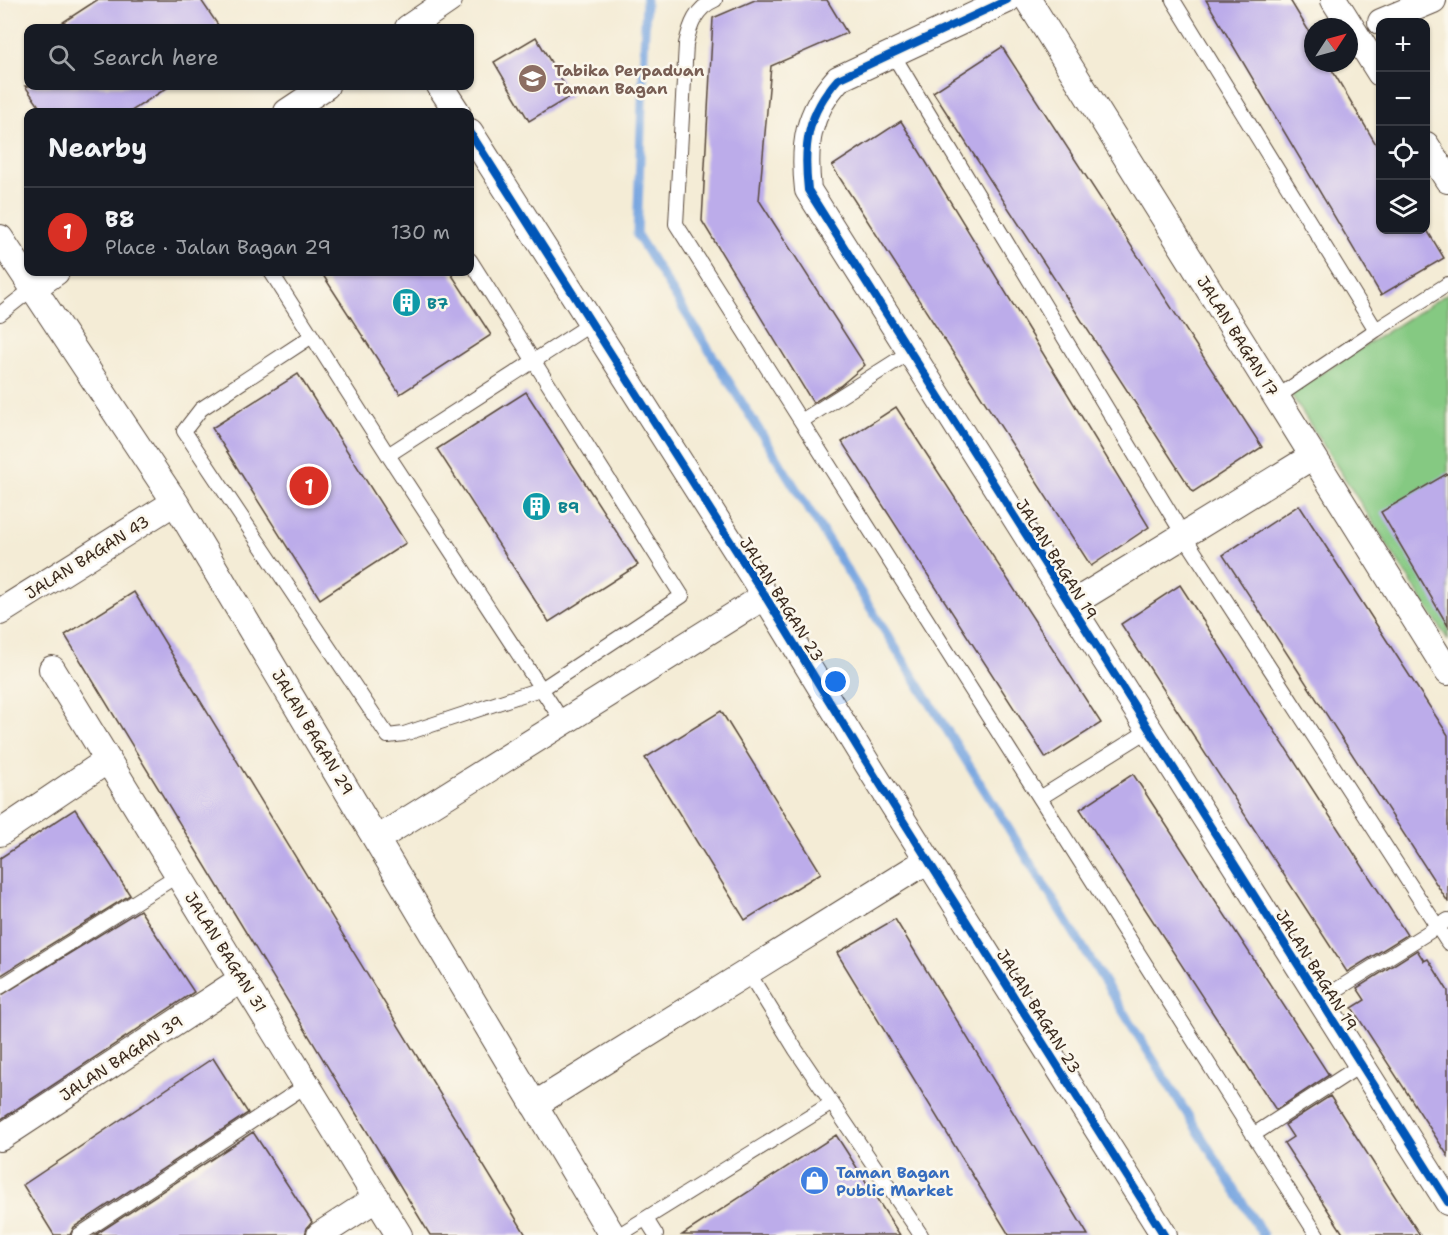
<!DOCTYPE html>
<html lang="en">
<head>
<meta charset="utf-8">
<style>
  :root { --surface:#171b24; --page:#242831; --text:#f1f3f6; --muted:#9ea1a6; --line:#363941; --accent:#d93025 }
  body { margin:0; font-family:"Shantell Sans",sans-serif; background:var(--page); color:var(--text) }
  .controls { position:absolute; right:18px; top:18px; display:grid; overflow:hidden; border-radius:12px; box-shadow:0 2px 4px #0004 }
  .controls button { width:54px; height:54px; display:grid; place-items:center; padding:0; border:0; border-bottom:2px solid var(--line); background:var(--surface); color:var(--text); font:30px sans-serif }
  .compass { position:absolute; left:1304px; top:18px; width:54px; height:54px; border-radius:50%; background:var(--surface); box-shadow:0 2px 4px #0004; rotate:54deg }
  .you { position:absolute; left:836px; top:682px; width:21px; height:21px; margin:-15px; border:4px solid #fff; border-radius:50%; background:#1a73e8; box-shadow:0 0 0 9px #1a73e833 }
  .badge { display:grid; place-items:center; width:39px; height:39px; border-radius:50%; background:var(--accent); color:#fff; font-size:20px; font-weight:700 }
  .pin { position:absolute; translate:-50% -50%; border:3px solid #fff; box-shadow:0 2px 6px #0006 }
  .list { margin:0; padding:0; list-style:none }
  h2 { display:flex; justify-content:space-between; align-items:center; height:78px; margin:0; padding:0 24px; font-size:26px }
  h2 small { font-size:20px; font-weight:400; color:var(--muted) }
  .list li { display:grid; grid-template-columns:39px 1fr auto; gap:18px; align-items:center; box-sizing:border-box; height:90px; padding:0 24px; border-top:2px solid var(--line) }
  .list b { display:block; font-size:22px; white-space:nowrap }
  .list p { margin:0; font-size:20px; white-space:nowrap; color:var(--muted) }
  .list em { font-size:20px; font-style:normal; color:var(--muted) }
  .icon { flex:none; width:33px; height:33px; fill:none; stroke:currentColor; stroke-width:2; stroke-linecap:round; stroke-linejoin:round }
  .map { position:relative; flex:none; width:1448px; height:1235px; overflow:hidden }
  .search { position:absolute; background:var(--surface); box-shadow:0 2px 4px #0004; left:24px; top:24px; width:450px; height:66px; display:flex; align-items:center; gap:15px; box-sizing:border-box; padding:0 21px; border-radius:12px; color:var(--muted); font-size:22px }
  .panel { position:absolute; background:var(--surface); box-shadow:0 2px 4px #0004; left:24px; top:108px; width:450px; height:168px; border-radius:12px }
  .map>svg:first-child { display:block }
  .green { fill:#85c982; stroke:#607a50; stroke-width:1.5 }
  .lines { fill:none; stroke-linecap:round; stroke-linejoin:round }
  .stream { stroke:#77a5e0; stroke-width:9 }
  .building { fill:#bcacea }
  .service-casing { stroke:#57473a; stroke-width:16 }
  .minor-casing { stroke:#57473a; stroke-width:28 }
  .service { stroke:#fff; stroke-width:14 }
  .minor { stroke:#fff; stroke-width:26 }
  .cycleway-casing { stroke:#fbf7ec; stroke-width:11 }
  .cycleway { stroke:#0057b8; stroke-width:8 }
  .labels { text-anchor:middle; stroke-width:5; stroke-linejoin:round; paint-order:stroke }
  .education-label { font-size:16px; font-weight:bold; fill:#785e54; stroke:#fbf7ec; text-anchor:start }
  .culture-label { font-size:16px; font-weight:bold; fill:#0d838f; stroke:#fbf7ec; text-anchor:start }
  .street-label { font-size:16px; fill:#3b2a1e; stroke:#fbf7ec }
  .shop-label { font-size:16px; font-weight:bold; fill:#366cbe; stroke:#fbf7ec; text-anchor:start }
</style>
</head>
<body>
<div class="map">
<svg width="1448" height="1235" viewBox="0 0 1448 1235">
  <rect width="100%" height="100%" fill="#fbf7ec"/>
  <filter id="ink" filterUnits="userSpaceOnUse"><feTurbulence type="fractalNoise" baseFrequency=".0167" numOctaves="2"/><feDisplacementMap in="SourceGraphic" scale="12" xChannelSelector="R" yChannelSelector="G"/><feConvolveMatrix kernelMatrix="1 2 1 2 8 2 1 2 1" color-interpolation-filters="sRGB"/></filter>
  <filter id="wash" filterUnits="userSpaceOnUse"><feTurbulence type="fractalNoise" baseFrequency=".008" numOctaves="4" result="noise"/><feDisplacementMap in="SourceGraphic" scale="24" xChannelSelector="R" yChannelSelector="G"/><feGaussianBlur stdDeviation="1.35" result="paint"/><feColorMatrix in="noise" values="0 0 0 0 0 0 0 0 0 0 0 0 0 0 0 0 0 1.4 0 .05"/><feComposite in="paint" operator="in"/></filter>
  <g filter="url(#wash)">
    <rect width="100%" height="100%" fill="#f4ecd6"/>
    <path class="green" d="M 1448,293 L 1448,640 L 1290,393 Z"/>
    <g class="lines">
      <path class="stream" d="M 646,0 L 637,235 L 1263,1235"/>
    </g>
    <g id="blocks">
      <path class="building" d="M 97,0 L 201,0 L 220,28 L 54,28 Z
        M 755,0 L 827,0 L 847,33 L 771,66 L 759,200 L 865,365 L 840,386 L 813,403 L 702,221 L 713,18 Z
        M 1206,0 L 1290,0 L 1313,38 L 1313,63 L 1328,63 L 1380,151 L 1380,230 L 1427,230 L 1444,258 L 1381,295 Z
        M 536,37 L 571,96 L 529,121 L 494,62 Z
        M 1002,47 L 1262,447 L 1193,492 L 933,92 Z
        M 25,86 L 170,86 L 130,112 L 43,112 Z
        M 901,121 L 1149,527 L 1091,566 L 832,166 Z
        M 321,272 L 450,272 L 491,335 L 400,394 Z
        M 298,374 L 406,543 L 320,599 L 212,428 Z
        M 526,392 L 638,565 L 549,622 L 437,449 Z
        M 896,407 L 1101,723 L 1046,758 L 842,442 Z
        M 1448,473 L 1448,626 L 1381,512 Z
        M 1299,505 L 1448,735 L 1448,902 L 1223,555 Z
        M 1180,585 L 1407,935 L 1347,972 L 1121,624 Z
        M 134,592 L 526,1235 L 430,1235 L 65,635 Z
        M 721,711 L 821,873 L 745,920 L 645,758 Z
        M 1133,774 L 1329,1075 L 1276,1110 L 1080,809 Z
        M 75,809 L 130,895 L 0,976 L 0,858 Z
        M 140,910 L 194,992 L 0,1120 L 0,996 Z
        M 895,919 L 1088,1235 L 1009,1235 L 837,953 Z
        M 1417,950 L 1424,961 L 1428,959 L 1448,991 L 1448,1156 L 1352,1008 L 1365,1000 L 1357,988 Z
        M 213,1058 L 248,1113 L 74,1227 L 70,1235 L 54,1235 L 23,1185 Z
        M 1330,1096 L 1420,1235 L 1344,1235 L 1284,1143 L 1293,1137 L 1285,1125 Z
        M 253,1132 L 312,1222 L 307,1228 L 305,1235 L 95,1235 Z
        M 836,1135 L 900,1235 L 682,1235 Z"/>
    </g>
  </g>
  <g filter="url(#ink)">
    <use href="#blocks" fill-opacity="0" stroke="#57473a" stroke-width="1.5"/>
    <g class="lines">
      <defs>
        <path id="service" d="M 715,0 C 696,8 690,25 686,44 L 676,224 L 1317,1235
          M 1173,0 L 1376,330
          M 892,53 L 1184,536 L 1448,943
          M 271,272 L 388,455 L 563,722
          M 0,314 L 33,288
          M 312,336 L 201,409 L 184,431 L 388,736 L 404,734 L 543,688 L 682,596 L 470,260
          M 1277,397 L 1376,330 L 1448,284
          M 803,420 L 910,352
          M 388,455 L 591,324
          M 1040,798 L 1149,730
          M 748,972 L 796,1050 L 921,1235
          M 0,987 L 178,875
          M 1320,1000 L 1448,920
          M 1253,1135 L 1361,1065
          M 646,1219 L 656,1235
          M 79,1235 L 307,1085
          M 619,1235 L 832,1103"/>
        <path id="minor" d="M 1007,0 L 838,79 C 807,114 803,145 808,190 L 1448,1202
          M 1028,0 L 1448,672
          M 1334,0 L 1380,73
          M 1381,22 L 1433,0
          M 408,28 L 449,0
          M 440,86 L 457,112
          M 287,112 L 326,86
          M 470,132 L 765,596 L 873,773 L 1164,1235
          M 1426,145 L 1448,180
          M 0,238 L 175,502 L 612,1235
          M 33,288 L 56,272
          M 1070,605 L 1313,456
          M 0,612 L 175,502
          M 52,669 L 399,1235
          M 0,833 L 108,760
          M 377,839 L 765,596
          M 534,1105 L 928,860
          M 0,1138 L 242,979
          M 320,1235 L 377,1198"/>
      </defs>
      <use href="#service" class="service-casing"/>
      <use href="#minor" class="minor-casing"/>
      <use href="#service" class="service"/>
      <use href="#minor" class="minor"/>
      <defs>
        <path id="cycleway" d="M 1007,0 L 838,79 C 807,114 803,145 808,190 L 1448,1202
          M 470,132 L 765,596 L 873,773 L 1164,1235"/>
      </defs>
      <use href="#cycleway" class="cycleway-casing"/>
      <use href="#cycleway" class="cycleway"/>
    </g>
  </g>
  <defs>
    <symbol id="school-disc" viewBox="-11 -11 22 22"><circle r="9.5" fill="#8d6e63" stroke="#fbf7ec"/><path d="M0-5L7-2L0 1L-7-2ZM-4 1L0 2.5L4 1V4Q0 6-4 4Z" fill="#fff"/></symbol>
    <symbol id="building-disc" viewBox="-11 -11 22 22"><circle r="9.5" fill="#0f9aa8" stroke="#fbf7ec"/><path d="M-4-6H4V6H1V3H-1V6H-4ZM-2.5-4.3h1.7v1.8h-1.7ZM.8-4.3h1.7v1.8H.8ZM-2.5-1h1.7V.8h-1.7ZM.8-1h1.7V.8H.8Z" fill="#fff"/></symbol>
    <symbol id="shop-disc" viewBox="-11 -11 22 22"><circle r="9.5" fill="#3f7fe0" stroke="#fbf7ec"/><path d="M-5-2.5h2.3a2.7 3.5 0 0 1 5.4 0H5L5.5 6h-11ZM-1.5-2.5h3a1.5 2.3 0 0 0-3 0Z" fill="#fff"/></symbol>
  </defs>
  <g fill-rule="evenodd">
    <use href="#school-disc" x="516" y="62" width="33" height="33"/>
    <use href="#building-disc" x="390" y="286" width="33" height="33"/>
    <use href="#building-disc" x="520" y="490" width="33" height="33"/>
    <use href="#shop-disc" x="798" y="1164" width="33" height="33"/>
  </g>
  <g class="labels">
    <g class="education-label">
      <text x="554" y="76">Tabika Perpaduan<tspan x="554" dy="18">Taman Bagan</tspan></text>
    </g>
    <g class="culture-label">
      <text x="427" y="309">B7</text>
      <text x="558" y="513">B9</text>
    </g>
    <g class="street-label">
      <text transform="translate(1238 336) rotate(58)" y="6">JALAN BAGAN 17</text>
      <text transform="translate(87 557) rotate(-32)" y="6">JALAN BAGAN 43</text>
      <text transform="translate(1057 559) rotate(58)" y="6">JALAN BAGAN 19</text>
      <text transform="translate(782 599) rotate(58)" y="6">JALAN BAGAN 23</text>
      <text transform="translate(313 732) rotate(59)" y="6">JALAN BAGAN 29</text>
      <text transform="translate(226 952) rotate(58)" y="6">JALAN BAGAN 31</text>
      <text transform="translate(1317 970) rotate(58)" y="6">JALAN BAGAN 19</text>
      <text transform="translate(1039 1011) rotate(58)" y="6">JALAN BAGAN 23</text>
      <text transform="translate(121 1058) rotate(-33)" y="6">JALAN BAGAN 39</text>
    </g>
    <g class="shop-label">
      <text x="836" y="1178">Taman Bagan<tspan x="836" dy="18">Public Market</tspan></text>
    </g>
  </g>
</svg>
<div class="controls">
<button>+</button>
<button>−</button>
<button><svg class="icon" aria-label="locate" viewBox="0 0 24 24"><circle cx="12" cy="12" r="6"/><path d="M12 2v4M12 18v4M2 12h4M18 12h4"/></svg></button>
<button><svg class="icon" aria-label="layers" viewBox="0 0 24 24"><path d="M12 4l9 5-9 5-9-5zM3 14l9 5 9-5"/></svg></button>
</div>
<svg class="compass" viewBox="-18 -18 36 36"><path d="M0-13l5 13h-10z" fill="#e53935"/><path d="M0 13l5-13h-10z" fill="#9ea1a6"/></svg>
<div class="you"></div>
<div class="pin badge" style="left:309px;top:486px">1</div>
<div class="search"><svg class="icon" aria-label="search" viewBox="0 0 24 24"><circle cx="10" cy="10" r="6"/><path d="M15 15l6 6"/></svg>Search here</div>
<section class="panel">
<h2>Nearby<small></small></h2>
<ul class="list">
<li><span class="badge">1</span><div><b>B8</b><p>Place · Jalan Bagan 29</p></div><em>130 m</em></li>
</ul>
</section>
</div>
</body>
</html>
